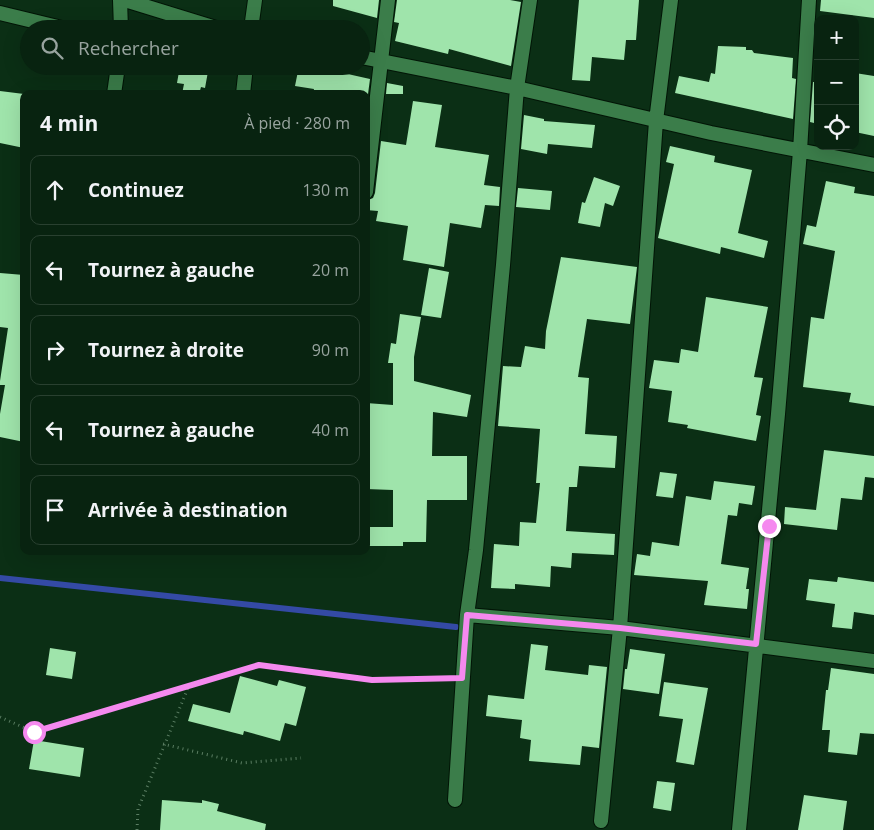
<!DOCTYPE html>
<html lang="fr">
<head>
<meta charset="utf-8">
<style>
  :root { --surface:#082310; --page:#112b19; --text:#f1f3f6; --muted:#98a49f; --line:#294030 }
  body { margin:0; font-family:"Open Sans",sans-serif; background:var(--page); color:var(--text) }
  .controls { position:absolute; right:15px; top:15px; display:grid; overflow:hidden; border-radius:10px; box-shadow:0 5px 20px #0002 }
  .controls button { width:45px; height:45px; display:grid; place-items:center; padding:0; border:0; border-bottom:1px solid var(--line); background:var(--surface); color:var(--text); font:25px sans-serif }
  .stop { position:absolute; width:15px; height:15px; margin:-11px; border:4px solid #f589ef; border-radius:50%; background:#fff }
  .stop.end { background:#f589ef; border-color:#fff; box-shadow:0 1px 5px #0008 }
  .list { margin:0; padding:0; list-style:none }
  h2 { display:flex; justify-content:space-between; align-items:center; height:65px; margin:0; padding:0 20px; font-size:21px }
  h2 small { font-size:16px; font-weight:400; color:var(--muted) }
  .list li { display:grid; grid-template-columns:32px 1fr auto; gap:15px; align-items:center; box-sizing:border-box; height:70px; margin:0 10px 10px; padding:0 10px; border:1px solid var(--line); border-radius:10px }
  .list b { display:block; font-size:19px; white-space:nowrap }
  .list em { font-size:16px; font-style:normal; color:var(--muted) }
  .icon { flex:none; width:28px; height:28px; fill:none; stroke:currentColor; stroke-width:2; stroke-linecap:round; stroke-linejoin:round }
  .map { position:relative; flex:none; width:874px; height:830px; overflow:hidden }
  .search { position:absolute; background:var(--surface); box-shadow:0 5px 20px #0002; left:20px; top:20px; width:350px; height:55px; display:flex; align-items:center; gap:12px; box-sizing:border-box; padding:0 18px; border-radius:28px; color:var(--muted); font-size:19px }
  .panel { position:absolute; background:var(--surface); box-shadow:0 5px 20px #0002; left:20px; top:90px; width:350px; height:465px; border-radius:10px }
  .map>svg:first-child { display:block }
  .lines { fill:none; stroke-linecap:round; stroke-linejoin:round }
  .stream { stroke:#344aa5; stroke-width:6 }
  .building { fill:#9fe4ab }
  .minor-casing { stroke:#021506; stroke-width:16 }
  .path { stroke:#5b7e63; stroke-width:3; stroke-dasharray:1 4; stroke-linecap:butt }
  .minor { stroke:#3b7d4a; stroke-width:14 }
  .route { stroke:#f589ef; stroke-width:6 }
</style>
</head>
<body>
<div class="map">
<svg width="874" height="830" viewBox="0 0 874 830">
  <rect width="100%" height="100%" fill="#0b2f15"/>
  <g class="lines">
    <path class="stream" d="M 0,578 L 456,627"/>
  </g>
  <path class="building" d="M 333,0 L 379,0 L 377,18 L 333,6 Z
    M 397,0 L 510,0 L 521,2 L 511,66 L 449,49 L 448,54 L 395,41 L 399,23 L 394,22 Z
    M 579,0 L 639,0 L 636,40 L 626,40 L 624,60 L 592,57 L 590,81 L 572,80 Z
    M 821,0 L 874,0 L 874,18 L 820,11 Z
    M 718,46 L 746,47 L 746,50 L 752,50 L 754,53 L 793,58 L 792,78 L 796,79 L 793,119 L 675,93 L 679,76 L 709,82 L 711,73 L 715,74 Z
    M 180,66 L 209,66 L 205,88 L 201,87 L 199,94 L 182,94 L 184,84 L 177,83 Z
    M 299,66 L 312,66 L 370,79 L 368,94 L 313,94 L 314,89 L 295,86 Z
    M 855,73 L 874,76 L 874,136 L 855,132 Z
    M 813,82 L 818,82 L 818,124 L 810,122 Z
    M 387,83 L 403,86 L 403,94 L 386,94 Z
    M 0,91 L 24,94 L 24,148 L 0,143 Z
    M 413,101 L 442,105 L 435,147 L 489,155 L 484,185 L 500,187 L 499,206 L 485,205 L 481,228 L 450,223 L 444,267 L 403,260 L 408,226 L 376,221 L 378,211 L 366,210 L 366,201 L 373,198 L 375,193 L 381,141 L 406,145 Z
    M 524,115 L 544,119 L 544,121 L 595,125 L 592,148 L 548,144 L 547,154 L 521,149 Z
    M 670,146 L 715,156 L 714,162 L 752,170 L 738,233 L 768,241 L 764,258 L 721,247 L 720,254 L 658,238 L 674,164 L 666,162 Z
    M 594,177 L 620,186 L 613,206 L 605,203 L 600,227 L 578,223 L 582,202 L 585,203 Z
    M 826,181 L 855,187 L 854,193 L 874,196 L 874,406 L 849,402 L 851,393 L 803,387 L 811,317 L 824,319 L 835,251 L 803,244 L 807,225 L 816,227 Z
    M 518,188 L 552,191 L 550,210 L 516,207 Z
    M 561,257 L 637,267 L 630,324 L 587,319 L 578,377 L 589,378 L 585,434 L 617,436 L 615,468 L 579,466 L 577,487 L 569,487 L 566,531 L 615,534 L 614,555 L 572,553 L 571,568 L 551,566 L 550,587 L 515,584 L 515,589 L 491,588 L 494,544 L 519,546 L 520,522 L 536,523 L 540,483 L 536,483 L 540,429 L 498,426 L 503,366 L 521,367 L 525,346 L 545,349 L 546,331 Z
    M 429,268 L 449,272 L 441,318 L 421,315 Z
    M 0,273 L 24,275 L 24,442 L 0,437 L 0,414 L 5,385 L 0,385 L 0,381 L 8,328 L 0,327 Z
    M 706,297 L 768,307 L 754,377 L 763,378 L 756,415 L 761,416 L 756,441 L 687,428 L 688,425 L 668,422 L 672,391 L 649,388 L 654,360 L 679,363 L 681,349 L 698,352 Z
    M 400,314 L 421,317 L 414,357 L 414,381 L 471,395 L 467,417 L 433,412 L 432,456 L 467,456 L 467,500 L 427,500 L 426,542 L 403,542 L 403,546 L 366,546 L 366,527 L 393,527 L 393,490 L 366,489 L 366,403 L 393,405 L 393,363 L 388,363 L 391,343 L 396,344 Z
    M 824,450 L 874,456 L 874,478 L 865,477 L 862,500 L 841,498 L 837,530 L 784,524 L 785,507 L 816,510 Z
    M 660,472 L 677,474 L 673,498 L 656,496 Z
    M 714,481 L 755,486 L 752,505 L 739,503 L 737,516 L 728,515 L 721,564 L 749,568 L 746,589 L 749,589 L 747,609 L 704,605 L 708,581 L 634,575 L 637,554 L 650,556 L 652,542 L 679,546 L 686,496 L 711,500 Z
    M 838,577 L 874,582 L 874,615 L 854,612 L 852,629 L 832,627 L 835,604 L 806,600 L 809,579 L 837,582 Z
    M 531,644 L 548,646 L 545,670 L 588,675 L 589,665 L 607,667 L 599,748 L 582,746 L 580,765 L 529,761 L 531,740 L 520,738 L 522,720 L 486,716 L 488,695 L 524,699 Z
    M 50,648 L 76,652 L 72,679 L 46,675 Z
    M 630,649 L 665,654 L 659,694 L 623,689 L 625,669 L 627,669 Z
    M 831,668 L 874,674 L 874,734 L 860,733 L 857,755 L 828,752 L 830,730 L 822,730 L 826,690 L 828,690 Z
    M 240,676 L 277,686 L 279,680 L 306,687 L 296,726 L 285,723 L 280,741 L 244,731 L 243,735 L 188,721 L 193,704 L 230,713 Z
    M 664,682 L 708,688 L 694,765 L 676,762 L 683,719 L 659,716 Z
    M 34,740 L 84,748 L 80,777 L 29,769 Z
    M 657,781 L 675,783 L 671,811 L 653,808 Z
    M 804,795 L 847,801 L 843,830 L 798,830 Z
    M 162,800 L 202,803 L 202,800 L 219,804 L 217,811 L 266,824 L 265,830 L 160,830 Z"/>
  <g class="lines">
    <defs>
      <path id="minor" d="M 120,0 L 121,29
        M 125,0 L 219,29
        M 0,13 L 66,29
        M 251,29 L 255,0
        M 361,57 L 517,88 L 711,133 L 874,165
        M 114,94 L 118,66
        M 243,94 L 246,66
        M 366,192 L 388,0
        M 467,615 L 620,628 L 874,661
        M 455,800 L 467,615 L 476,550 L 503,265 L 517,88 L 530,0
        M 601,821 L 620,628 L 656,121 L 671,0
        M 739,830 L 778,414 L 800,151 L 809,0"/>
    </defs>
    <use href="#minor" class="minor-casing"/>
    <path class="path" d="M 0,717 L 34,732 L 259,665 L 372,680 L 446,678
      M 163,744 L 242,763 L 301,758
      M 137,830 L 138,809 L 188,688"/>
    <use href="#minor" class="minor"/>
  </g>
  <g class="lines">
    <path class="route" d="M 34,732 L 259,665 L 372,680 L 462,678 L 467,615 L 620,628 L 756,644 L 769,526"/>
  </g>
</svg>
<div class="controls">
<button>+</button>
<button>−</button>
<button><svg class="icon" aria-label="locate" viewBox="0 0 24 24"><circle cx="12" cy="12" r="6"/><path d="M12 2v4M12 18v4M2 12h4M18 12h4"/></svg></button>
</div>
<div class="stop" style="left:34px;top:732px"></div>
<div class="stop end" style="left:769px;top:526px"></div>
<div class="search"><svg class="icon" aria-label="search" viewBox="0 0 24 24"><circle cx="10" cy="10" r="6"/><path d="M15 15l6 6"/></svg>Rechercher</div>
<section class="panel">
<h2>4 min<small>À pied · 280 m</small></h2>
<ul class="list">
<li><svg class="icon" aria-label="ahead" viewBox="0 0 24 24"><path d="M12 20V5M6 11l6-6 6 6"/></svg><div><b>Continuez</b></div><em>130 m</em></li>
<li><svg class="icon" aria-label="left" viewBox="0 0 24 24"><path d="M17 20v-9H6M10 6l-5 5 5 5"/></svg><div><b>Tournez à gauche</b></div><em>20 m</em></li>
<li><svg class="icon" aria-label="right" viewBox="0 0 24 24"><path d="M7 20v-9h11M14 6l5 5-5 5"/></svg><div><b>Tournez à droite</b></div><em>90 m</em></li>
<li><svg class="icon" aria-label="left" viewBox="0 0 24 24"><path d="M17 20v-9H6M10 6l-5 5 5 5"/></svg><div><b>Tournez à gauche</b></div><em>40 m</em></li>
<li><svg class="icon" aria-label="arrive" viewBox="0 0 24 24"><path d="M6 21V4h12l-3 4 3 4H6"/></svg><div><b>Arrivée à destination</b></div></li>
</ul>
</section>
</div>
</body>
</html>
